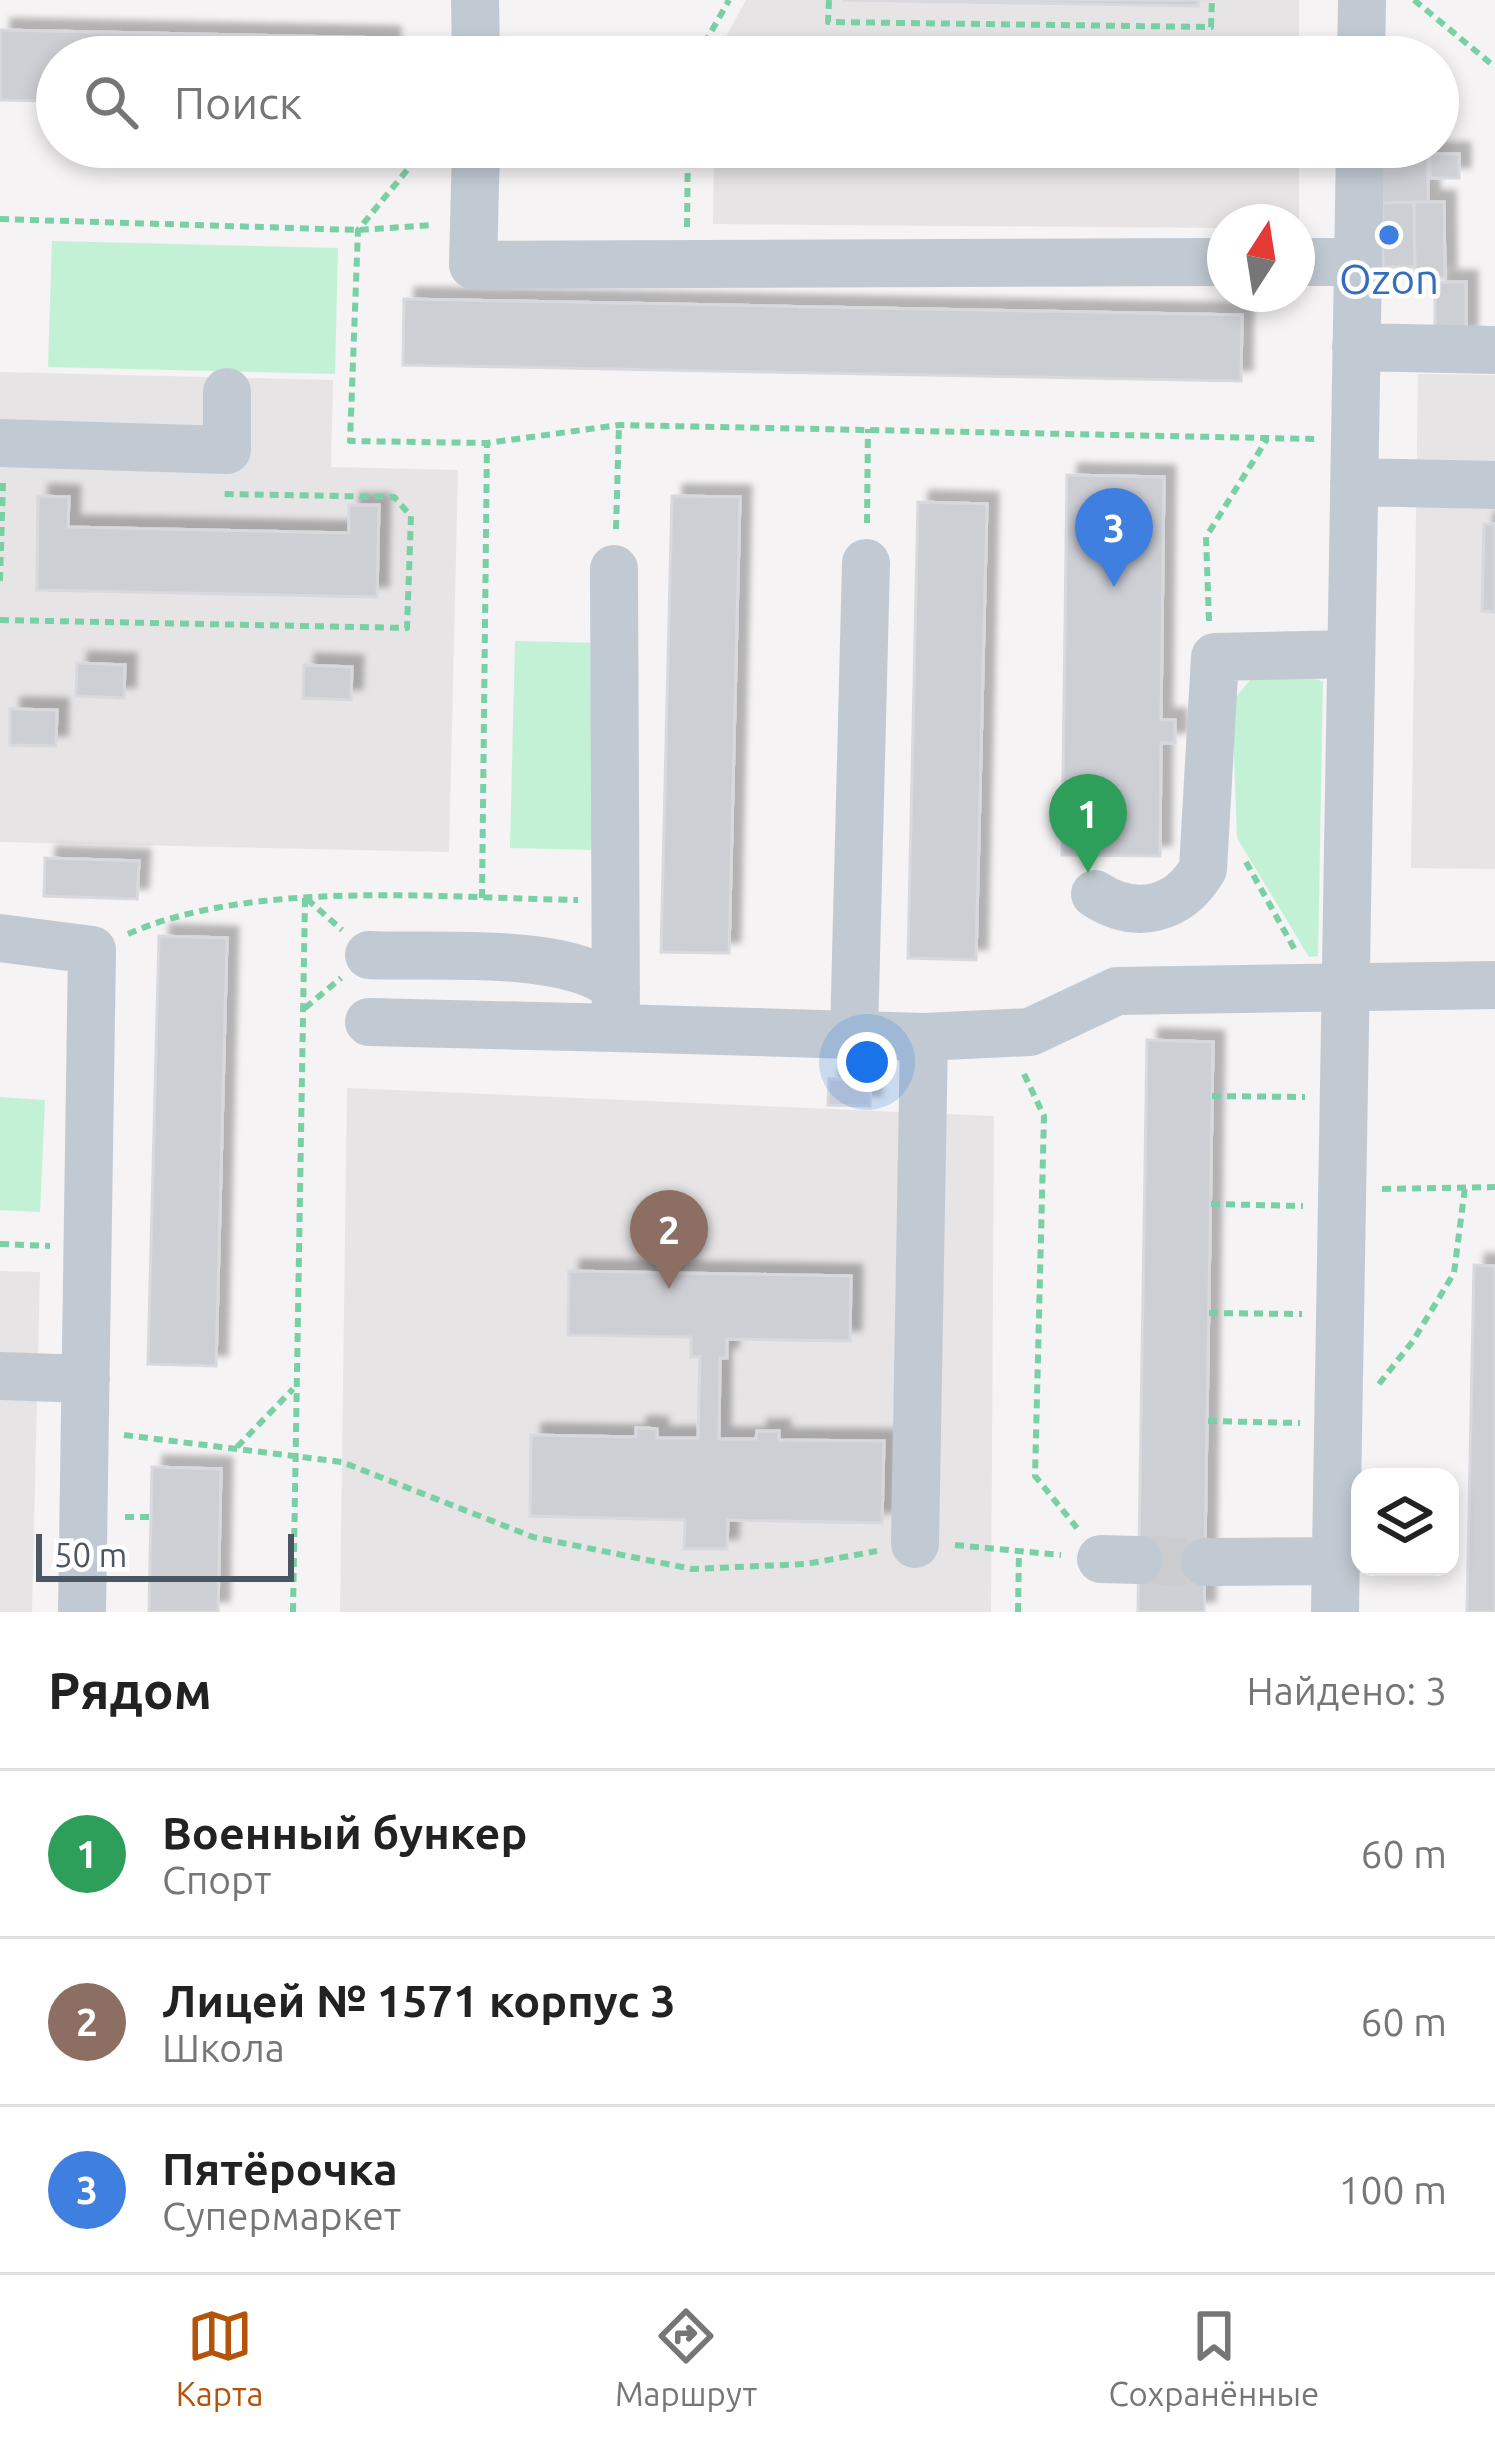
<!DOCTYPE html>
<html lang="ru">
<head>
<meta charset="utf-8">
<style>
  :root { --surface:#fff; --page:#f2f2f2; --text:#222; --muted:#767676; --line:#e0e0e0; --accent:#b45309 }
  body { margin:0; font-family:Ubuntu,sans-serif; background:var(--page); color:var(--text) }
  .controls { position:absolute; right:36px; bottom:36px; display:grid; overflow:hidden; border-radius:24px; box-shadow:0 6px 18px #0003 }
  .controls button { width:108px; height:108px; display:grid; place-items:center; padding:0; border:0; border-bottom:3px solid var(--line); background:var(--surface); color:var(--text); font:60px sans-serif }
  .compass { position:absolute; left:1207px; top:204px; width:108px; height:108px; border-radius:50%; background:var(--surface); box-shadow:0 6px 18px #0003; rotate:12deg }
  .scale { position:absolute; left:36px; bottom:30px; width:258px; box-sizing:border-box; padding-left:12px; border:6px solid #4a5661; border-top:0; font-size:33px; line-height:42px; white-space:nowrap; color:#4a5661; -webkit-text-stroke:9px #fff; paint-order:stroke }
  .you { position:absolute; left:867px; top:1062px; width:42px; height:42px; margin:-30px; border:9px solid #fff; border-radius:50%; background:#1a73e8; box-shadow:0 0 0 18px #1a73e833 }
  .badge { display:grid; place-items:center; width:78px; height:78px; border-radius:50%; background:var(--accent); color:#fff; font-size:39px; font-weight:700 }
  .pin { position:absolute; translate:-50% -99px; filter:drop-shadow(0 3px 6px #0008) }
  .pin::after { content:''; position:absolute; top:63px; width:42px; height:36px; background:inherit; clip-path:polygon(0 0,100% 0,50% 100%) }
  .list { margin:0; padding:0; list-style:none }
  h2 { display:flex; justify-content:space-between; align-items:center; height:156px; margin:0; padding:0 48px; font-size:51px }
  h2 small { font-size:39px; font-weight:400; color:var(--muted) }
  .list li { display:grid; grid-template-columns:78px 1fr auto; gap:36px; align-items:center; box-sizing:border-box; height:168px; padding:0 48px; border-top:3px solid var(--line) }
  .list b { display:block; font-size:45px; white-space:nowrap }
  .list p { margin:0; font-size:39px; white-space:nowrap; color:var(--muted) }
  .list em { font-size:39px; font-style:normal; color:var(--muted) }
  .icon { flex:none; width:66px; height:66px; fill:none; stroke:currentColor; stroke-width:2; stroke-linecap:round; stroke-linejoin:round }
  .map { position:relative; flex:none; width:1495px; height:1612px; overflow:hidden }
  .search { position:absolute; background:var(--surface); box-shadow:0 6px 18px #0003; left:36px; right:36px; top:36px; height:132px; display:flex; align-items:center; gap:30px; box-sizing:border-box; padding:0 42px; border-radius:66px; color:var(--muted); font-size:45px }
  .sheet { height:660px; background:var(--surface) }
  nav { display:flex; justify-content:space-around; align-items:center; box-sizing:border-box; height:168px; border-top:3px solid var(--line); background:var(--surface); font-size:33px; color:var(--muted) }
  nav a { display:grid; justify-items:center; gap:6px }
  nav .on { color:var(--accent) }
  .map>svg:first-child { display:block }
  .education { fill:#e6e4e5 }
  .green { fill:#c3f1d5 }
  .building { fill:#cdcfd5; stroke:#d7d9de; stroke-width:3; filter:url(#shadow) }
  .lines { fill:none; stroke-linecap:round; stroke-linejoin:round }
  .minor-tunnel { stroke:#caccce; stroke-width:48; stroke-dasharray:48 24; stroke-linecap:butt }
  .path { stroke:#7ad0a6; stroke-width:6; stroke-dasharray:9 6; stroke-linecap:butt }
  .minor { stroke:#c1cad2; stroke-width:48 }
  .shop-dot { fill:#3f7fe0; stroke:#fff; stroke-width:4.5 }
  .labels { text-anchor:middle; stroke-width:9; stroke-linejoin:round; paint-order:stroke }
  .shop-label { font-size:42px; fill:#366cbe; stroke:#fff }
</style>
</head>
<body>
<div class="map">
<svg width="1495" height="1612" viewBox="0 0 1495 1612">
  <defs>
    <filter id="shadow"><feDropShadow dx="11" dy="-11" stdDeviation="3" flood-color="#0004"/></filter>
  </defs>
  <rect width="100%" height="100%" fill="#f5f3f3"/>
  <path class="education" d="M 746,0 L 1299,0 L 1299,57 L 715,57 Z
    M 714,147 L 1299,147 L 1299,229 L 1297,222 L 1225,222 L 1225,228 L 713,224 Z
    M 0,372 L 333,380 L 331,467 L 458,470 L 449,852 L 0,842 Z
    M 1418,374 L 1495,375 L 1495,869 L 1411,868 Z
    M 347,1088 L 994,1116 L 991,1612 L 340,1612 Z
    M 0,1271 L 40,1272 L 32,1612 L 0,1612 Z"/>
  <path class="green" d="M 52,241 L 338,248 L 335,374 L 48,367 Z
    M 515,641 L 601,643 L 596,850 L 510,848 Z
    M 1302,673 L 1323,682 L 1318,956 L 1309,957 L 1237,838 L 1232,701 L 1254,676 Z
    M 0,1097 L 45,1100 L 40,1212 L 0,1210 Z"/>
  <path class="building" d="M 843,0 L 1198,0 L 1198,6 Z
    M 0,30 L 389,38 L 389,57 L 57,57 L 57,101 L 0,100 Z
    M 1382,147 L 1428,147 L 1428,202 L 1382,203 Z
    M 1430,154 L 1459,154 L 1459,178 L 1430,178 Z
    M 1414,202 L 1415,267 L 1383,267 L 1382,203 Z
    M 1414,202 L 1444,202 L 1445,278 L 1415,278 Z
    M 1435,282 L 1466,282 L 1466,338 L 1435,338 Z
    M 404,299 L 1242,315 L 1241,381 L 403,365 Z
    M 1067,475 L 1164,477 L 1161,720 L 1175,720 L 1175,743 L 1161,743 L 1160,856 L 1062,855 Z
    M 38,496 L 69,497 L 68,527 L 349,533 L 349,505 L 379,505 L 377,597 L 37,590 Z
    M 672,496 L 740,497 L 729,953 L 661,952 Z
    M 918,502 L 987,504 L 976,960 L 908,958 Z
    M 1484,524 L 1495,524 L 1495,612 L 1482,611 Z
    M 77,663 L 125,665 L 124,698 L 76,696 Z
    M 304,665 L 352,667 L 351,700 L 303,698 Z
    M 10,709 L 57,710 L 56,746 L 10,745 Z
    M 45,858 L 139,861 L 137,899 L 44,896 Z
    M 159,936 L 227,938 L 216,1366 L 148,1364 Z
    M 1147,1040 L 1213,1042 L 1204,1612 L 1138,1612 Z
    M 829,1079 L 870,1080 L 870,1106 L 828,1105 Z
    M 1474,1265 L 1495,1266 L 1495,1612 L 1467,1612 Z
    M 569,1271 L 851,1276 L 850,1341 L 727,1339 L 727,1358 L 720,1358 L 719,1439 L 756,1439 L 757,1431 L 779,1431 L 779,1440 L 884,1441 L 882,1523 L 728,1520 L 727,1549 L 684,1549 L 685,1520 L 530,1516 L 531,1435 L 636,1437 L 636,1428 L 647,1428 L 657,1429 L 657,1438 L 698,1438 L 700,1357 L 691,1357 L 691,1337 L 568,1335 Z
    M 152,1467 L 221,1469 L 218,1612 L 149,1612 Z"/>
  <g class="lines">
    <path class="minor-tunnel" d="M 1139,1560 L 1205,1562"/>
    <path class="path" d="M 829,0 L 828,22 L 1211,27 L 1212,0
      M 1414,0 L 1495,67
      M 697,57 L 729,0
      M 426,147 L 358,230 L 350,441 L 487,443 L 619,425 L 1315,439
      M 0,219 L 358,230 L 434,225
      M 687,227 L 688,147
      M 867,523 L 868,429
      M 616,529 L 619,425
      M 0,581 L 3,483
      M 0,620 L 407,628 L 411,516 L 394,497 L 223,494
      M 1209,621 L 1206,537 L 1267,439
      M 1246,862 L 1295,950
      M 482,898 L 487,443
      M 307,899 L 342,930
      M 128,934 C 252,879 443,898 578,900
      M 305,1008 L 341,978
      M 1024,1074 L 1044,1116 L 1035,1476 L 1077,1528
      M 1212,1096 L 1305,1097
      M 1382,1189 L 1495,1187
      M 1211,1204 L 1303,1206
      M 0,1244 L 50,1246
      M 1209,1313 L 1302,1314
      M 1379,1384 L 1413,1341 L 1454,1273 L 1465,1187
      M 1208,1421 L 1300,1423
      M 124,1435 L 342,1462 L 533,1537 L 692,1569 L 806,1564 L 877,1551
      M 237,1447 L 293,1389
      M 125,1517 L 151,1517
      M 955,1545 L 1061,1555
      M 293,1612 L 305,897
      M 1018,1612 L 1019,1551"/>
    <path class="minor" d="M 475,0 L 476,57
      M 1361,57 L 1362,0
      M 476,147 L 473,265 L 1225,262
      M 1297,262 L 1358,262
      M 1356,347 L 1495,350
      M 0,443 L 227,450 L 227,392
      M 1354,482 L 1495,485
      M 614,569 L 616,1028 L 924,1037 L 1030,1032 L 1117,991 L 1495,985
      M 1095,894 C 1136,921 1179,910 1203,869 L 1215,657 L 1351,654
      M 0,938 L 92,950 L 82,1612
      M 369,955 C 434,958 567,946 616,988
      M 369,1022 L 616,1028
      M 854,1035 L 866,563
      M 0,1376 L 86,1379
      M 915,1544 L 924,1037
      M 1101,1559 L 1139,1560
      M 1205,1562 L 1336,1561
      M 1335,1612 L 1360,147"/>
  </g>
  <circle class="shop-dot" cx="1389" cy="235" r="12"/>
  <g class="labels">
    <g class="shop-label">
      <text x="1389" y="294">Ozon</text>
    </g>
  </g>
</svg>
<div class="controls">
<button><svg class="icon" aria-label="layers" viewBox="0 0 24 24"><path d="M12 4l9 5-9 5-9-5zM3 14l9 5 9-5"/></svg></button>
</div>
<svg class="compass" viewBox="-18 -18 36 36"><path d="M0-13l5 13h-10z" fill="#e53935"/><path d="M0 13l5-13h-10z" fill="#767676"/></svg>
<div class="scale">50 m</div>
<div class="you"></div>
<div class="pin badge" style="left:1088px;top:873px;background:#2e9e5b">1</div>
<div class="pin badge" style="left:669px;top:1289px;background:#8d6e63">2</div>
<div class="pin badge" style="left:1114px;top:587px;background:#3f7fe0">3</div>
<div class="search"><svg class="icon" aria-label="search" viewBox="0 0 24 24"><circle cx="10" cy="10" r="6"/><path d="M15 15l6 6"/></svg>Поиск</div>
</div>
<section class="sheet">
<h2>Рядом<small>Найдено: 3</small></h2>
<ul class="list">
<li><span class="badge" style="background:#2e9e5b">1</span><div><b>Военный бункер</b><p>Спорт</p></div><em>60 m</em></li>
<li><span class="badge" style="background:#8d6e63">2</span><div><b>Лицей № 1571 корпус 3</b><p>Школа</p></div><em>60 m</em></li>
<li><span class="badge" style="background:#3f7fe0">3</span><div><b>Пятёрочка</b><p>Супермаркет</p></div><em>100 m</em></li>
</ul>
</section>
<nav>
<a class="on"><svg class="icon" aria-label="map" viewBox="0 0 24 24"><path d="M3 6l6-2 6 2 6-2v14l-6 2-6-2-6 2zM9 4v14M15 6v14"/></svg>Карта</a>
<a><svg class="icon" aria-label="directions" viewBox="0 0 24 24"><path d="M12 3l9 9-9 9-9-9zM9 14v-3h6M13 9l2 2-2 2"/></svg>Маршрут</a>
<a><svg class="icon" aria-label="saved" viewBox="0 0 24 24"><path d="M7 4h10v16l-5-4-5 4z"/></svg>Сохранённые</a>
</nav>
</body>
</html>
